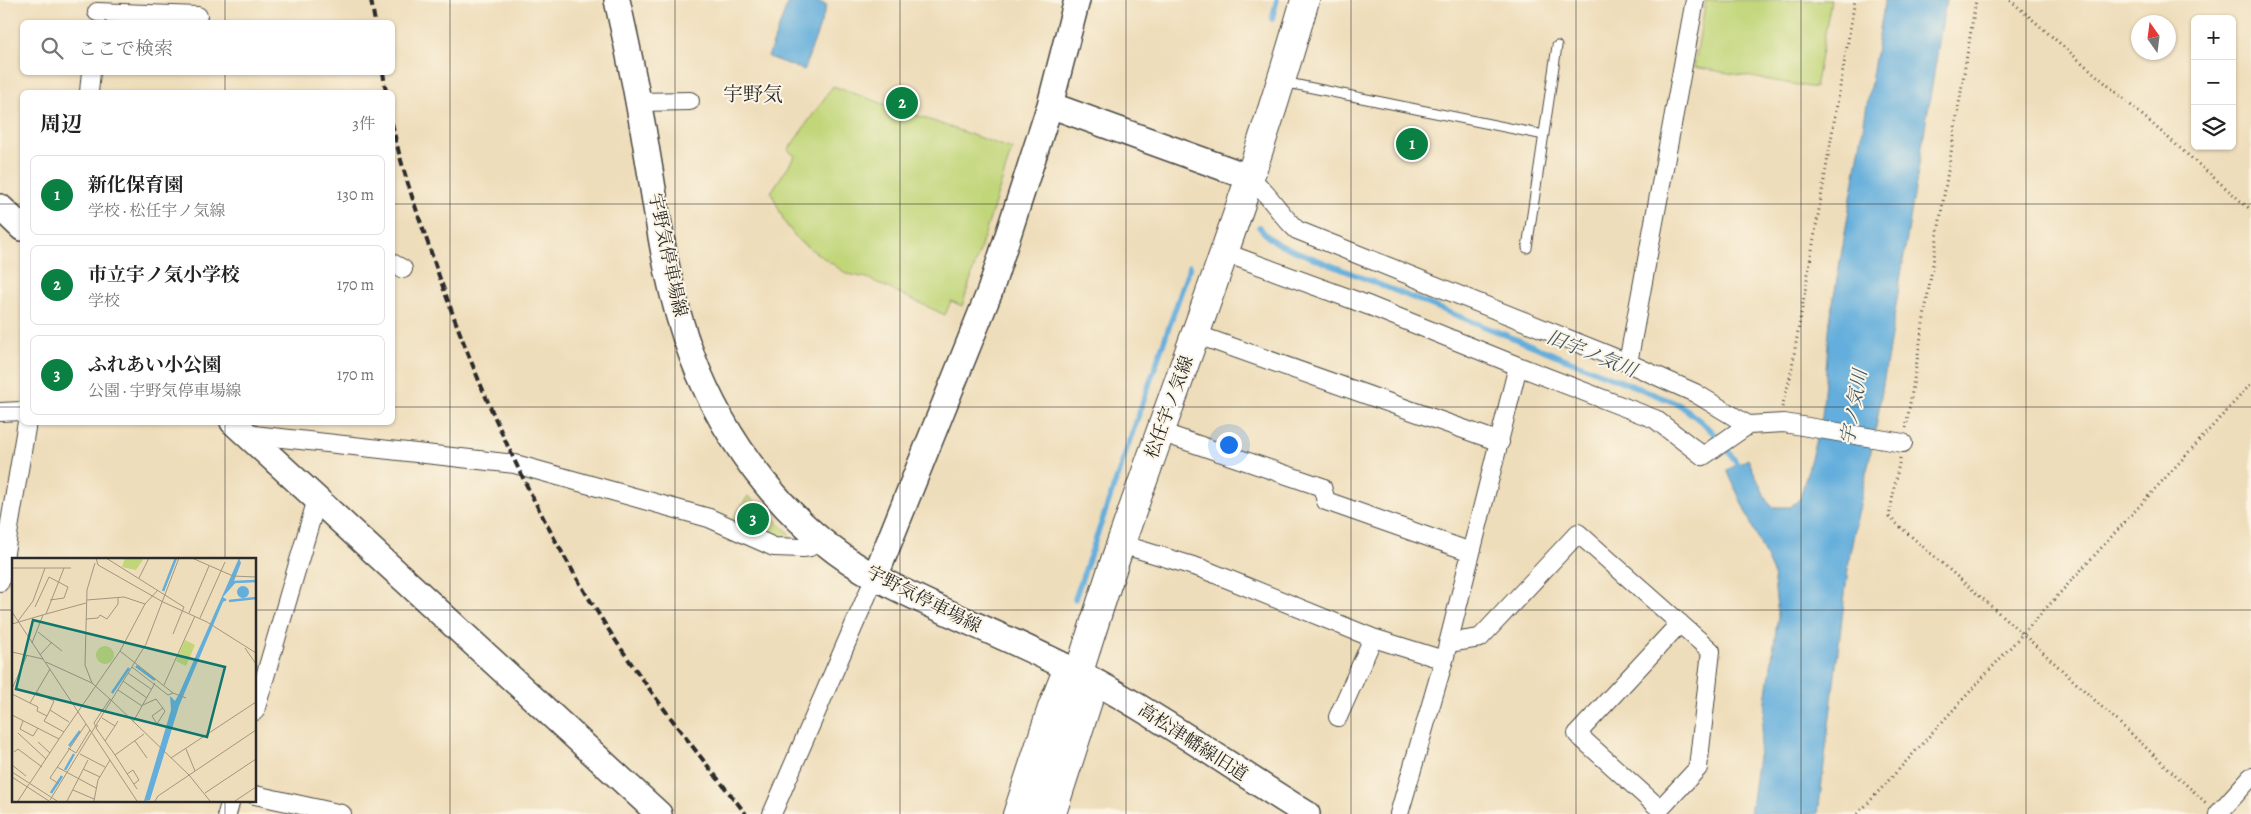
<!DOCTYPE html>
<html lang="ja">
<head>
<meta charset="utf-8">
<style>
  :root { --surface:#fff; --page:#f2f2f2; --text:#222; --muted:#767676; --line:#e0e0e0; --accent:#0b8043 }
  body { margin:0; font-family:Alegreya,"Noto Serif JP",serif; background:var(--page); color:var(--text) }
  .controls { position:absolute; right:15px; top:15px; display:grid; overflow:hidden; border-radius:8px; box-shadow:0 1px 4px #0004 }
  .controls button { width:45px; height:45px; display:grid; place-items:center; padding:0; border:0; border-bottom:1px solid var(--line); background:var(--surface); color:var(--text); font:25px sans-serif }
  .compass { position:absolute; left:2131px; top:15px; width:45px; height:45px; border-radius:50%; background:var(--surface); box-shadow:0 1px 4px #0004; rotate:346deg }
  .you { position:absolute; left:1228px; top:444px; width:18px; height:18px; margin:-12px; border:4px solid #fff; border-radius:50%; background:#1a73e8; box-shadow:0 0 0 8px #1a73e833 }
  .badge { display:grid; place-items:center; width:32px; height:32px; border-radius:50%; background:var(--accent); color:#fff; font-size:16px; font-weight:700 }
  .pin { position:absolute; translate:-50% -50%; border:2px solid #fff; box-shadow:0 1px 5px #0006 }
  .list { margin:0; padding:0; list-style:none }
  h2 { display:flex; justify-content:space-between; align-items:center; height:65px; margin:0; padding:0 20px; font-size:21px }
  h2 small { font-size:16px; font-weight:400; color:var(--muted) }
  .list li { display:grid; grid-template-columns:32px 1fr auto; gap:15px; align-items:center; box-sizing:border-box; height:80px; margin:0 10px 10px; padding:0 10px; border:1px solid var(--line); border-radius:8px }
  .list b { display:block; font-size:19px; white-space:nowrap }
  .list p { margin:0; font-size:16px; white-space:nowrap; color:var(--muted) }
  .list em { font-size:16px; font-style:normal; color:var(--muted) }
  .icon { flex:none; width:28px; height:28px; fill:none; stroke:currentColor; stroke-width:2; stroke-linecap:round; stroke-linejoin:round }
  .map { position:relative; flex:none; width:2251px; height:814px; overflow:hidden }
  .search { position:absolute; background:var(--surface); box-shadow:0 1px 4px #0004; left:20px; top:20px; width:375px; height:55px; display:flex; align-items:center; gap:12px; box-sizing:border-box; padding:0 18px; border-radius:8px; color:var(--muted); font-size:19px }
  .panel { position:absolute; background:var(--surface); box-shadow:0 1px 4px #0004; left:20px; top:90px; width:375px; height:335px; border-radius:8px }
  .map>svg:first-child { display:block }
  .green { fill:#c1d679; stroke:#768052 }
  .water { fill:#64aedc; stroke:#486c84 }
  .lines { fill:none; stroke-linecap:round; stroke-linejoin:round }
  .stream { stroke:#64aedc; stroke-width:5.5 }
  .lane-casing { stroke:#484640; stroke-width:11 }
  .street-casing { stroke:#484640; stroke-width:20 }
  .secondary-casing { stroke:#484640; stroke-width:28 }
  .primary-casing { stroke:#484640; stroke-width:30 }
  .path { stroke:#484640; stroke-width:3; stroke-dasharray:1 4; stroke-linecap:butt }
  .lane { stroke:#fff; stroke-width:9 }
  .street { stroke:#fff; stroke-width:18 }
  .secondary { stroke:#fff; stroke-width:25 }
  .primary { stroke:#fff; stroke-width:28 }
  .rail { stroke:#2b2b2b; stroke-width:4; stroke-dasharray:8 4; stroke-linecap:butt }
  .grid { fill:none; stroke:#2b2b2b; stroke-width:1; stroke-opacity:0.55 }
  .labels { text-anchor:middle; stroke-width:4; stroke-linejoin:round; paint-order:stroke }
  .street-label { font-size:18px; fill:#2b2b2b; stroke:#fcf5e5 }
  .water-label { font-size:19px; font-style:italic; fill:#3f5969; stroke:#fcf5e5 }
  .quarter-label { font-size:20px; fill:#2b2b2b; stroke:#fcf5e5 }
  .inset-river { fill:none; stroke:#64aedc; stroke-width:2.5 }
  .inset-road { fill:none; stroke:#a09681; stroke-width:1 }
  .view { fill:#0f766e; fill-opacity:0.15; stroke:#0f766e; stroke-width:2.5 }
  .inset-edge { fill:none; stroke:#2b2b2b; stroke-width:2.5 }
</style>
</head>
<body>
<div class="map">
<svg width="2251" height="814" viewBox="0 0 2251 814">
  <rect width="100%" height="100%" fill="#fcf5e5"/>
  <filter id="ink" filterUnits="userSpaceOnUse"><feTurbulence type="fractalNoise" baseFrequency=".02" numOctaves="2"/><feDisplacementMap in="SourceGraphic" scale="10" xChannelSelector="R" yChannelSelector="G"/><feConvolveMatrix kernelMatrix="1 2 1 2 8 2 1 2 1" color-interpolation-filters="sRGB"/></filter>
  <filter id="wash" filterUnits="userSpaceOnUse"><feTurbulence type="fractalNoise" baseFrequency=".0096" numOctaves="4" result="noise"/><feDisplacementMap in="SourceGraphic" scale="20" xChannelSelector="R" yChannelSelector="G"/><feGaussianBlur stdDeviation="1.12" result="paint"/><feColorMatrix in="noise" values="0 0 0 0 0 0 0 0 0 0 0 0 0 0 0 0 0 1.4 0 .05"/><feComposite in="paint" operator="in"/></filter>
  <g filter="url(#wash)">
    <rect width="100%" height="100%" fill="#eeddba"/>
    <path class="green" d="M 1706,0 L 1831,0 L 1815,88 L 1694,67 Z
      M 833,86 L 1012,149 L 962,306 L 951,301 L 945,315 L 867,278 L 847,274 L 799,241 L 785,223 L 771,192 L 795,156 L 788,150 Z
      M 748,496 L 788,532 L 791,539 L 783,543 L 730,524 Z"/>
    <path class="water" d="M 789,0 L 813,0 L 827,5 L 804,70 L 768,57 Z
      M 1885,0 L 1946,0 L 1876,427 L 1850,553 L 1818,814 L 1750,814 L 1778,616 L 1773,573 L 1727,470 L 1748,459 L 1767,501 L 1773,507 L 1790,507 L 1800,499 L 1822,417 L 1830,320 Z"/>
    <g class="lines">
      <path class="stream" d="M 1272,19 L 1277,0
        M 1259,227 L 1268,237 L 1278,244 L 1678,404 C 1705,423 1725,441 1741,471
        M 1075,599 L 1190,266"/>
    </g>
  </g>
  <g filter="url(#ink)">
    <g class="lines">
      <defs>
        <path id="lane" d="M 1283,82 L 1544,135
          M 1527,248 L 1557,46"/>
        <path id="street" d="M 97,12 L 198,16
          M 89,92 L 91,72
          M 639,102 L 690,101
          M 1249,177 C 1268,192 1279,214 1297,230 L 1628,363 L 1695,393 L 1748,425 L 1784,423 L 1903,443
          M 1223,252 L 1370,306 L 1518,366 L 1655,419 L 1703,456 L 1748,425
          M 392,263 L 403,269
          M 1195,334 L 1500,442
          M 1628,363 L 1695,0
          M 0,412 L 22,411
          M 1160,432 L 1322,487 L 1326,501 L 1471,552
          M 246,434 L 515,464 L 709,518 L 774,547 L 803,548 L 810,547 L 820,539
          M 1121,544 L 1203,569 L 1373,638 L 1444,660
          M 0,582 L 27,422
          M 1448,643 L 1480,638 L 1578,533 L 1711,651 L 1698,768 L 1660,809 L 1577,734 L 1680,623
          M 255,711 L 317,499
          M 1338,717 L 1373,638
          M 255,795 L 342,814
          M 227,814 L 231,800
          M 772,814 L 875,577
          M 1012,814 L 1047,707 L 1063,667
          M 1057,814 L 1099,683
          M 1399,814 L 1444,660 L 1518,366
          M 2218,814 L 2251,777"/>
        <path id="secondary" d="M 617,0 C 630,57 641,113 650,170 C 660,233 669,296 692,356 C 726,446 791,531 877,578 C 950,617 1029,645 1101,685 C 1172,724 1238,772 1307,814
          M 1077,0 L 1050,105 L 1249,177
          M 0,207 L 22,228
          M 233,422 L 659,814
          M 875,577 L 990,291 L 1050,105"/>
        <path id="primary" d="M 1035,814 C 1063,723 1090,633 1121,543 C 1184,362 1253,184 1305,0"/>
      </defs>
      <use href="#lane" class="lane-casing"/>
      <use href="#street" class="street-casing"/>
      <use href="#secondary" class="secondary-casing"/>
      <use href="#primary" class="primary-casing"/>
      <path class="path" d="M 2010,0 L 2251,210
        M 1782,407 L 1790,378 L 1855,0
        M 1906,428 L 1976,0
        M 1900,458 L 1889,517 L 2023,634 L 2206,803
        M 1858,814 L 2251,384"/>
      <use href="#lane" class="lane"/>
      <use href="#street" class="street"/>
      <use href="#secondary" class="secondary"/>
      <use href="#primary" class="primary"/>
      <path class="rail" d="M 371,0 L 375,22
        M 383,72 L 386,92
        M 392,123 C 402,173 421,222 437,270 C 482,400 540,526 616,641 C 656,701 701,758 746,814"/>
    </g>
  </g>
  <path class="grid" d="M 225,0 L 225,22M 450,0 L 450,814M 675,0 L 675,814M 900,0 L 900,814M 1126,0 L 1126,814M 1351,0 L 1351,814M 1576,0 L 1576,814M 1801,0 L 1801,814M 2026,0 L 2026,814M 225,72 L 225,92M 0,204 L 22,204M 392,204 L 2251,204M 0,407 L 22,407M 392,407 L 2251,407M 225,422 L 225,559M 0,610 L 14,610M 255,610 L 2251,610M 225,800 L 225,814"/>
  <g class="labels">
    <g class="street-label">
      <text transform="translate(668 255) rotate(78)" y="6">宇野気停車場線</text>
      <text transform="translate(1169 407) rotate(-70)" y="6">松任宇ノ気線</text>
      <text transform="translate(924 599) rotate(27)" y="6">宇野気停車場線</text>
      <text transform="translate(1193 742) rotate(33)" y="6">高松津幡線旧道</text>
    </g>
    <g class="water-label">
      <text transform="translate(1592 353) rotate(22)" y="7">旧宇ノ気川</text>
      <text transform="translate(1853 407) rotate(-80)" y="7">宇ノ気川</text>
    </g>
    <g class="quarter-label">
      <text x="753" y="101">宇野気</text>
    </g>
  </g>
  <g transform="translate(12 558)">
    <rect width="244" height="244" fill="#eeddba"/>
    <path d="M 113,0 L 132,0 L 124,12 L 110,9 ZM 173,82 L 183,87 L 174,108 L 164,103 ZM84 97a9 9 0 1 1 18 0a9 9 0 1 1-18 0Z" fill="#c1d679"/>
    <path d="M 227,0 L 229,5 L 222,23 L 225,23 L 211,39 L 215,42 L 211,44 L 167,148 L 138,242 L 132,243 L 159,152 L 158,138 L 163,143 L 167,136 ZM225 34a6 6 0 1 1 12 0a6 6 0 1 1-12 0Z" fill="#64aedc"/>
    <path class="inset-river" d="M 222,24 L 244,23M 151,33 L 164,0M 217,43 L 244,40M 124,108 L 143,122M 100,135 L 117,110M 57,188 L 68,173M 53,212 L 62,196M 39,235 L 50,218"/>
    <path class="inset-road" d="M 84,0 L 86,7 L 151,44 L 195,64 L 244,95M 94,0 L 172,49 L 161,76M 180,0 L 221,18 L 244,19M 83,5 L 75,32 L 73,107 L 80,125 L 99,142M 0,10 L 52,10M 127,20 L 137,0M 75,42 L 112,39 L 133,46 L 146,32M 133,46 L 108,93 L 161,135 L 174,140M 23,49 L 37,19 L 56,29 L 52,40 L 38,42M 0,54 L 125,243M 177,55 L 197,8M 34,56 L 74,45M 188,60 L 213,4M 74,61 L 86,60 L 88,57 L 95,61 L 106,46 L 106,39M 6,63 L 21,43 L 33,10M 0,66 L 34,56 L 52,10 L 59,10M 26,74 L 50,93M 20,85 L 31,57M 233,90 L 244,106M 0,94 L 31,101M 28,97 L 40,84M 34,104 L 80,125M 120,109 L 156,137 L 161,135M 116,115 L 139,131M 111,123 L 135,140M 152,127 L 183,58M 0,131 L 15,97M 106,132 L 130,148M 24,134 L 42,143 L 38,152M 0,136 L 26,149 L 25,153 L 35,158 L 38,152 L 57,164M 99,142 L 177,217 L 198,243M 18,145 L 38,111M 131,147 L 144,141 L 153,153 L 145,166 L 140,158 L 151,150M 0,157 L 47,181 L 18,225M 35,158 L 32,163 L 52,174M 90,160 L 103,168 L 106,163M 11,163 L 8,171 L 21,178 L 26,170M 121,164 L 143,125M 86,167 L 84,170 L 103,197 L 132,176M 84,169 L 82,165 L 98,141M 6,175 L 34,201M 47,181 L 108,93M 93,183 L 103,168M 123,183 L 135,200M 26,184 L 38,195M 56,190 L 64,195 L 78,172M 174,191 L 183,213M 2,194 L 6,191 L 30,209M 68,196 L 93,209M 103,197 L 125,231M 159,200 L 244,144M 0,207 L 14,218M 45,209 L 84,230M 71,211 L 88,219M 0,214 L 45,243M 115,216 L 121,212 L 127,222 L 122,226M 0,219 L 37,243M 47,226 L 38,220 L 74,166M 61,232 L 82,241M 193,235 L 244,201M 38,242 L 134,86 L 167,0M 6,243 L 17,226M 55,243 L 76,202M 82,243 L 86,222 L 98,202M 143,243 L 146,238 L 244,172M 223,243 L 244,229"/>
    <path class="view" d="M 21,62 L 213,109 L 195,179 L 4,131 Z"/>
    <rect width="244" height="244" class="inset-edge"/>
  </g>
</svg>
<div class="controls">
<button>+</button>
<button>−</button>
<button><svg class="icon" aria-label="layers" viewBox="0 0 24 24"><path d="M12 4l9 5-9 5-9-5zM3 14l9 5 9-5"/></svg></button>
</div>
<svg class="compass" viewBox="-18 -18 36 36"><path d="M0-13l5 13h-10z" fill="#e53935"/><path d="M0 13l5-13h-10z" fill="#767676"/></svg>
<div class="you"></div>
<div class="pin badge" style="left:1412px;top:144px">1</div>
<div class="pin badge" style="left:902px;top:103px">2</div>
<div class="pin badge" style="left:753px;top:519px">3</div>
<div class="search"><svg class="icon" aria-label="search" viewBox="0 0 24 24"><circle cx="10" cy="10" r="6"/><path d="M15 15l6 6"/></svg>ここで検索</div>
<section class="panel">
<h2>周辺<small>3件</small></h2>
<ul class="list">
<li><span class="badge">1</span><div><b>新化保育園</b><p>学校 · 松任宇ノ気線</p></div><em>130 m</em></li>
<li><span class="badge">2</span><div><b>市立宇ノ気小学校</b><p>学校</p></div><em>170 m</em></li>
<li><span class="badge">3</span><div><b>ふれあい小公園</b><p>公園 · 宇野気停車場線</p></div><em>170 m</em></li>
</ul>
</section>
</div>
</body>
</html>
